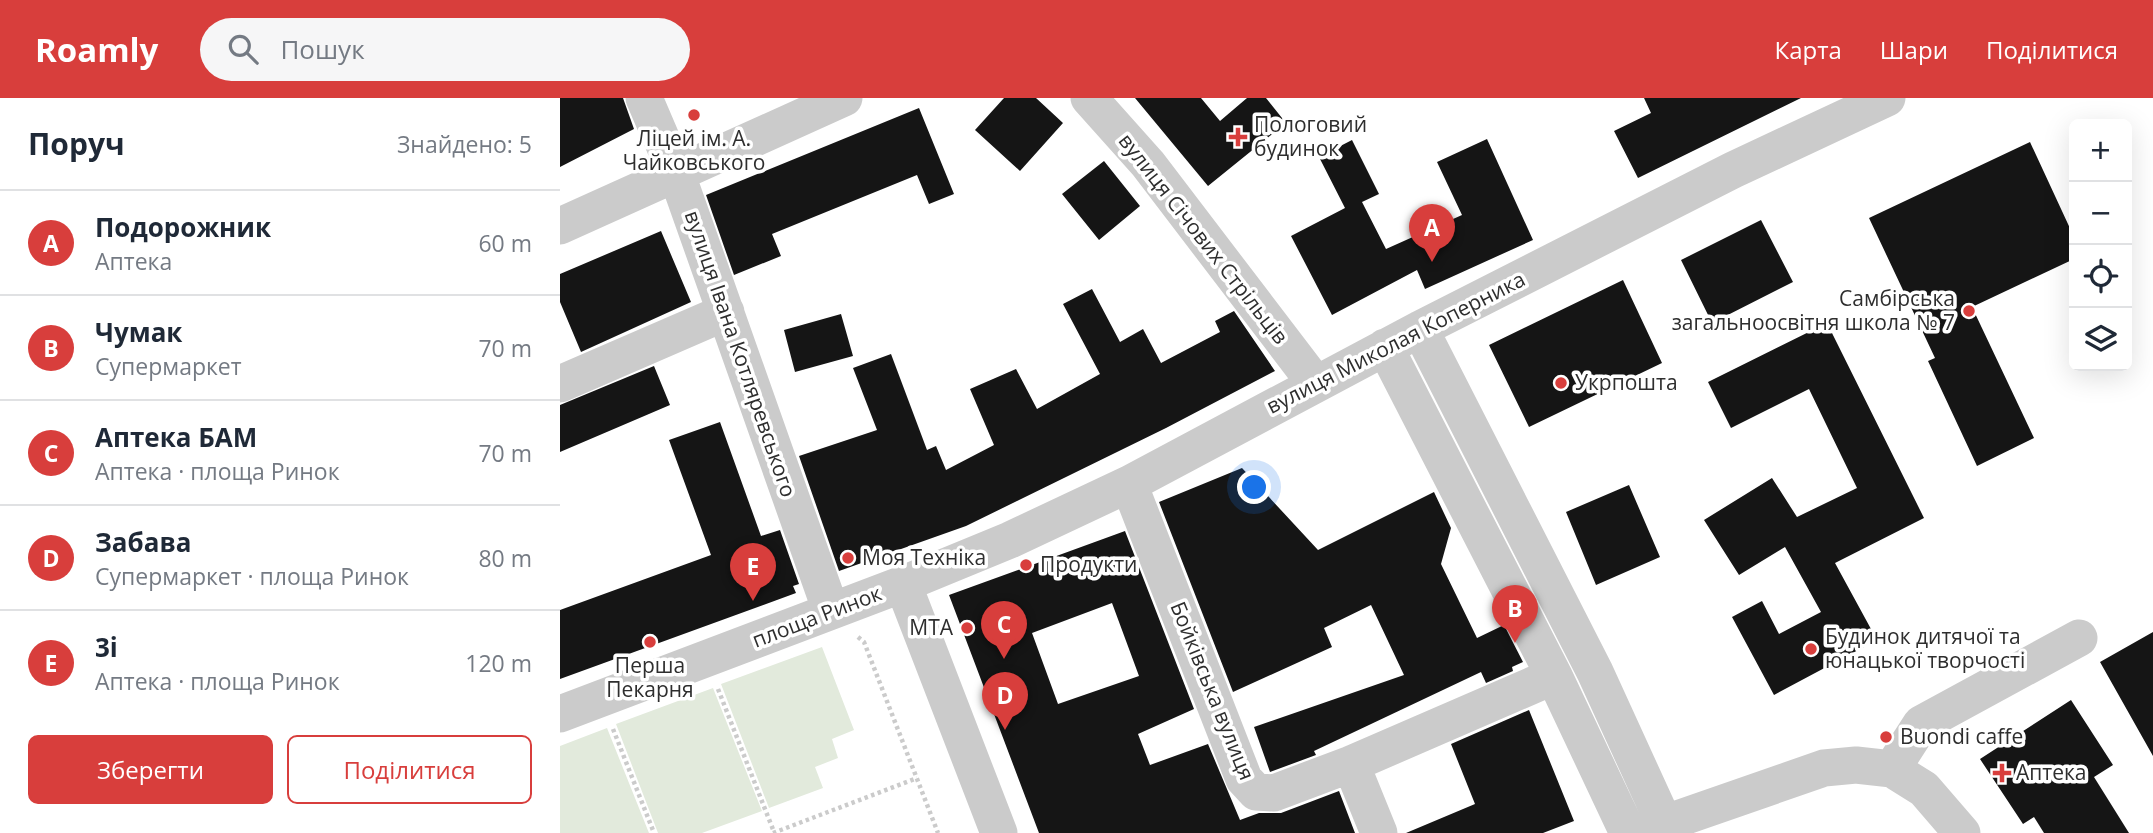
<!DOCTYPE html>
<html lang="uk">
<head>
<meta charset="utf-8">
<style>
  :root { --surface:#fff; --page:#f6f6f7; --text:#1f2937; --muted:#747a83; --line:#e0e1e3; --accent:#d83e3c }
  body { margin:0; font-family:"Open Sans",sans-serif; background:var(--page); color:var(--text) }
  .controls { position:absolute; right:21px; top:21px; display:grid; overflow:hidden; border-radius:10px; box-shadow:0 7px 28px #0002 }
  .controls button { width:63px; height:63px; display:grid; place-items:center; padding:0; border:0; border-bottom:2px solid var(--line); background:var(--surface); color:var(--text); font:35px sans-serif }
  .you { position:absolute; left:695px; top:390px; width:24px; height:24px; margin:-18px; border:5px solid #fff; border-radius:50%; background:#1a73e8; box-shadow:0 0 0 10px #1a73e833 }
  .badge { display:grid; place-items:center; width:46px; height:46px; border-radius:50%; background:var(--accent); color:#fff; font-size:23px; font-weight:700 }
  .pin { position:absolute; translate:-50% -58px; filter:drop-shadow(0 2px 4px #0008) }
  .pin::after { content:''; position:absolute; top:37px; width:24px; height:21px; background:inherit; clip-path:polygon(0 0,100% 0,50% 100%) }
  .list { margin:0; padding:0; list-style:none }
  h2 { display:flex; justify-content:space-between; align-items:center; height:91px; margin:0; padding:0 28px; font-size:30px }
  h2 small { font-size:23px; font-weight:400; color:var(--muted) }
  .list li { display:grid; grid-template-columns:46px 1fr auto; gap:21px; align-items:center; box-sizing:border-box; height:105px; padding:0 28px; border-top:2px solid var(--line) }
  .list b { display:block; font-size:26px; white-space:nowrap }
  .list p { margin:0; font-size:23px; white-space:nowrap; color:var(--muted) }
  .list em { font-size:23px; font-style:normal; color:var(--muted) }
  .actions { display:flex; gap:14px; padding:21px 28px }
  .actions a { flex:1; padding:16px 0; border:2px solid var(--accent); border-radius:10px; text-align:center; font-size:24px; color:var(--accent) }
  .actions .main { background:var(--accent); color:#fff }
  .icon { flex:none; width:38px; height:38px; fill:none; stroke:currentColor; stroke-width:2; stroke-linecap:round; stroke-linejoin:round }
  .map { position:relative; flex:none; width:1593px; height:735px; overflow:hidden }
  header { display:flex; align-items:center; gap:42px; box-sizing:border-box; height:98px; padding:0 35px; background:var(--accent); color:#fff }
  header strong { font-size:33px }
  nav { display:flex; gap:38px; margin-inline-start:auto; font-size:24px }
  .search { width:490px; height:63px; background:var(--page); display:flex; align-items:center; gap:18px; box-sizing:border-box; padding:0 24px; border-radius:38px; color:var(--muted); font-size:26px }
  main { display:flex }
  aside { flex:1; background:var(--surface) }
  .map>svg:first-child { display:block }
  .green { fill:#e2eadc }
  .building { fill:#151515; fill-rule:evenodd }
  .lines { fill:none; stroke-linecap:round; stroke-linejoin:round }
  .path { stroke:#cbcbcb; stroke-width:4.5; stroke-dasharray:3.5 3.5; stroke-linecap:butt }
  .minor { stroke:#cbcbcb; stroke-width:37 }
  .poi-dot { fill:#d83e3c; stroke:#fff; stroke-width:2.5 }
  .labels { text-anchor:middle; stroke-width:7; stroke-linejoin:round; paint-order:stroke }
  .poi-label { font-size:21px; fill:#2e2e2e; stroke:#fff; text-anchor:start }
  .street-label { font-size:21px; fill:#2e2e2e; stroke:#fff }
</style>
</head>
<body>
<header>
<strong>Roamly</strong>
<div class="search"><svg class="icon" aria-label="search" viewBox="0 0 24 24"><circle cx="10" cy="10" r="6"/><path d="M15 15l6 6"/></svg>Пошук</div>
<nav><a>Карта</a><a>Шари</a><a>Поділитися</a></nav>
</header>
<main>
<aside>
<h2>Поруч<small>Знайдено: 5</small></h2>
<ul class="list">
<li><span class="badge">A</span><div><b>Подорожник</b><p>Аптека</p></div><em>60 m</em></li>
<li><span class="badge">B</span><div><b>Чумак</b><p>Супермаркет</p></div><em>70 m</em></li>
<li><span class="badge">C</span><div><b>Аптека БАМ</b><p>Аптека · площа Ринок</p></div><em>70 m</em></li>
<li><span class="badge">D</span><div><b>Забава</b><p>Супермаркет · площа Ринок</p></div><em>80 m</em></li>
<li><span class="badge">E</span><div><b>3і</b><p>Аптека · площа Ринок</p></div><em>120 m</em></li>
</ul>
<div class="actions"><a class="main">Зберегти</a><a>Поділитися</a></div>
</aside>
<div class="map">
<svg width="1593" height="735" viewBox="0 0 1593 735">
  <rect width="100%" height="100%" fill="#fff"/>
  <path class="green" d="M 262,549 L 294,632 L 272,641 L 278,660 L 255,669 L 263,690 L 209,710 L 161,586 Z
    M 153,590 L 202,713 L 142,735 L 98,735 L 56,626 Z
    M 47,630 L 89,735 L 0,735 L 0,648 Z"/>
  <path class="building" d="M 0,0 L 63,0 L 74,31 L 0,69 Z
    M 444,0 L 476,0 L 503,25 L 460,73 L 415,32 Z
    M 575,0 L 641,0 L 660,23 L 687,0 L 706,0 L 726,25 L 648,88 Z
    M 1084,0 L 1241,0 L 1078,80 L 1054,33 L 1091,15 Z
    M 359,10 L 394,96 L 369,106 L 357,77 L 212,136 L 221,158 L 174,177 L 146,97 Z
    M 927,41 L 973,142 L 865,191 L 857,172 L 772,217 L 731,138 L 785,110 L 759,59 L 792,42 L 819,96 L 802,104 L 826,151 L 902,117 L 877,64 Z
    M 1470,44 L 1514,139 L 1514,161 L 1412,209 L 1474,340 L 1417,368 L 1368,263 L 1375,260 L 1309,120 Z
    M 544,63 L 580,108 L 539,142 L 502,96 Z
    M 1201,122 L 1233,184 L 1152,225 L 1121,162 Z
    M 101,133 L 131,204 L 21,254 L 0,204 L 0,176 Z
    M 1063,182 L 1102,265 L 969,329 L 929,247 Z
    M 532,191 L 560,244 L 583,231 L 601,265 L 660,234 L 655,223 L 674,213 L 715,273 L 606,330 L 406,428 L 279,473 L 239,358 L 317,332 L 293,270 L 331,256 L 367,352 L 376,348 L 386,372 L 434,347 L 410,291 L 456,271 L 477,311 L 540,276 L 503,206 Z
    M 281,216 L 293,258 L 235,274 L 224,232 Z
    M 1267,225 L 1364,420 L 1275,465 L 1317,542 L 1214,597 L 1172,519 L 1202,503 L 1219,536 L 1261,514 L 1225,449 L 1179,477 L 1144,422 L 1212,380 L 1237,419 L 1297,390 L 1249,291 L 1171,330 L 1148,284 Z
    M 94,268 L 110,307 L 0,354 L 0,307 Z
    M 160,324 L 201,438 L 220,432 L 239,486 L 233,488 L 236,495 L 0,581 L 0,512 L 151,457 L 109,342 Z
    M 682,370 L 758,452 L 874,394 L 891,430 L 881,466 L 917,540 L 944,527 L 963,564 L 952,569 L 953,573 L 926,585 L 921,574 L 754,653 L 756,657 L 710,674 L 694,629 L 844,577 L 811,507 L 764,530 L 772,549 L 673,594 L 599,404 Z
    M 1069,387 L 1100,459 L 1036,487 L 1006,414 Z
    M 565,433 L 634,611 L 578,636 L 590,667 L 648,646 L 680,722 L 699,715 L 721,715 L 779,693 L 795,735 L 479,735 L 389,497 ZM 552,505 L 579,578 L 498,606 L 472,535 Z
    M 1593,534 L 1593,658 L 1540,564 Z
    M 1511,602 L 1553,667 L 1534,679 L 1569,735 L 1484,735 L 1474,719 L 1463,726 L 1420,661 Z
    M 969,612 L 1014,723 L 983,735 L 846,735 L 915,706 L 891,646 Z"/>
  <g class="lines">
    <path class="path" d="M 298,539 L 304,544 L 378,735
      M 158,591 L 214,734
      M 53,631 L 94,735
      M 213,735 L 357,680"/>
    <path class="minor" d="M 84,0 L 117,77 L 271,513
      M 529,0 L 588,66 L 755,285
      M 0,128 L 284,0
      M 860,231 L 1035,574 L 1104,725
      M 825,249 L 994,578 L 1068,735
      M 0,286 L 166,214
      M 569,386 L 684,681 L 696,694 L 714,695 L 791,666 L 994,578
      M 343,486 L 450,442 L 569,386 L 860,231 L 1173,72 L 1327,0
      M 0,616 L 343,486 L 439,735
      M 791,666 L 819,735
      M 1332,671 L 1361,626 L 1519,540
      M 1083,733 L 1264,670 L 1296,667 L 1332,671 L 1364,691 L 1402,735"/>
  </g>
  <g class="poi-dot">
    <circle cx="134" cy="17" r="7"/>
    <path d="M674.5 28.5h7v7h7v7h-7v7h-7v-7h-7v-7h7z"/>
    <circle cx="1409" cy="213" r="7"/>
    <circle cx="1001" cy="285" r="7"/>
    <circle cx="288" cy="460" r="7"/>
    <circle cx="466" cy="467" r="7"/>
    <circle cx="407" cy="530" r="7"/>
    <circle cx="90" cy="544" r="7"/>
    <circle cx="1251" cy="551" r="7"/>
    <circle cx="1326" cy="639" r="7"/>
    <path d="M1438.5 664.5h7v7h7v7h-7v7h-7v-7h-7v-7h7z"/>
  </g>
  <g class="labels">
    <g class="poi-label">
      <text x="694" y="34">Пологовий<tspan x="694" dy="24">будинок</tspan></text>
      <text x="134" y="48" text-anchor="middle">Ліцей ім. А.<tspan x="134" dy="24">Чайковського</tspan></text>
      <text x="1395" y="208" text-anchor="end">Самбірська<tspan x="1395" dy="24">загальноосвітня школа № 7</tspan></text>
      <text x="1015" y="292">Укрпошта</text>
      <text x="302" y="467">Моя Техніка</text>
      <text x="480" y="474">Продукти</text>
      <text x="393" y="537" text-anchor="end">MTA</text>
      <text x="1265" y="546">Будинок дитячої та<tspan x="1265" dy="24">юнацької творчості</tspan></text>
      <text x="90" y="575" text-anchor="middle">Перша<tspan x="90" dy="24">Пекарня</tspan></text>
      <text x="1340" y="646">Buondi caffe</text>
      <text x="1456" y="682">Аптека</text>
    </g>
    <g class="street-label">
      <text transform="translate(643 141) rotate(52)" y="7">вулиця Січових Стрільців</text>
      <text transform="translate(836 245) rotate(-27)" y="7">вулиця Миколая Коперника</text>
      <text transform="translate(180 256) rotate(71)" y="7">вулиця Івана Котляревського</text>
      <text transform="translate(257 519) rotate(-21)" y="7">площа Ринок</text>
      <text transform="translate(652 593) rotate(68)" y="7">Бойківська вулиця</text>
    </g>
  </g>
</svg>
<div class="controls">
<button>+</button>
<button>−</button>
<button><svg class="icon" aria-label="locate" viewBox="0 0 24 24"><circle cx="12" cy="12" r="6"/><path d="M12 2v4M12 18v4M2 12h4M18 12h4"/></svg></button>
<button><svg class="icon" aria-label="layers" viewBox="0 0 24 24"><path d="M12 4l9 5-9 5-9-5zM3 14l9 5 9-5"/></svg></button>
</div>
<div class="you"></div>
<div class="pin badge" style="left:872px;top:164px">A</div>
<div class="pin badge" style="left:955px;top:545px">B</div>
<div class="pin badge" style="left:444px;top:561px">C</div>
<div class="pin badge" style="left:445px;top:632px">D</div>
<div class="pin badge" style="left:193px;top:503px">E</div>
</div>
</main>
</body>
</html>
